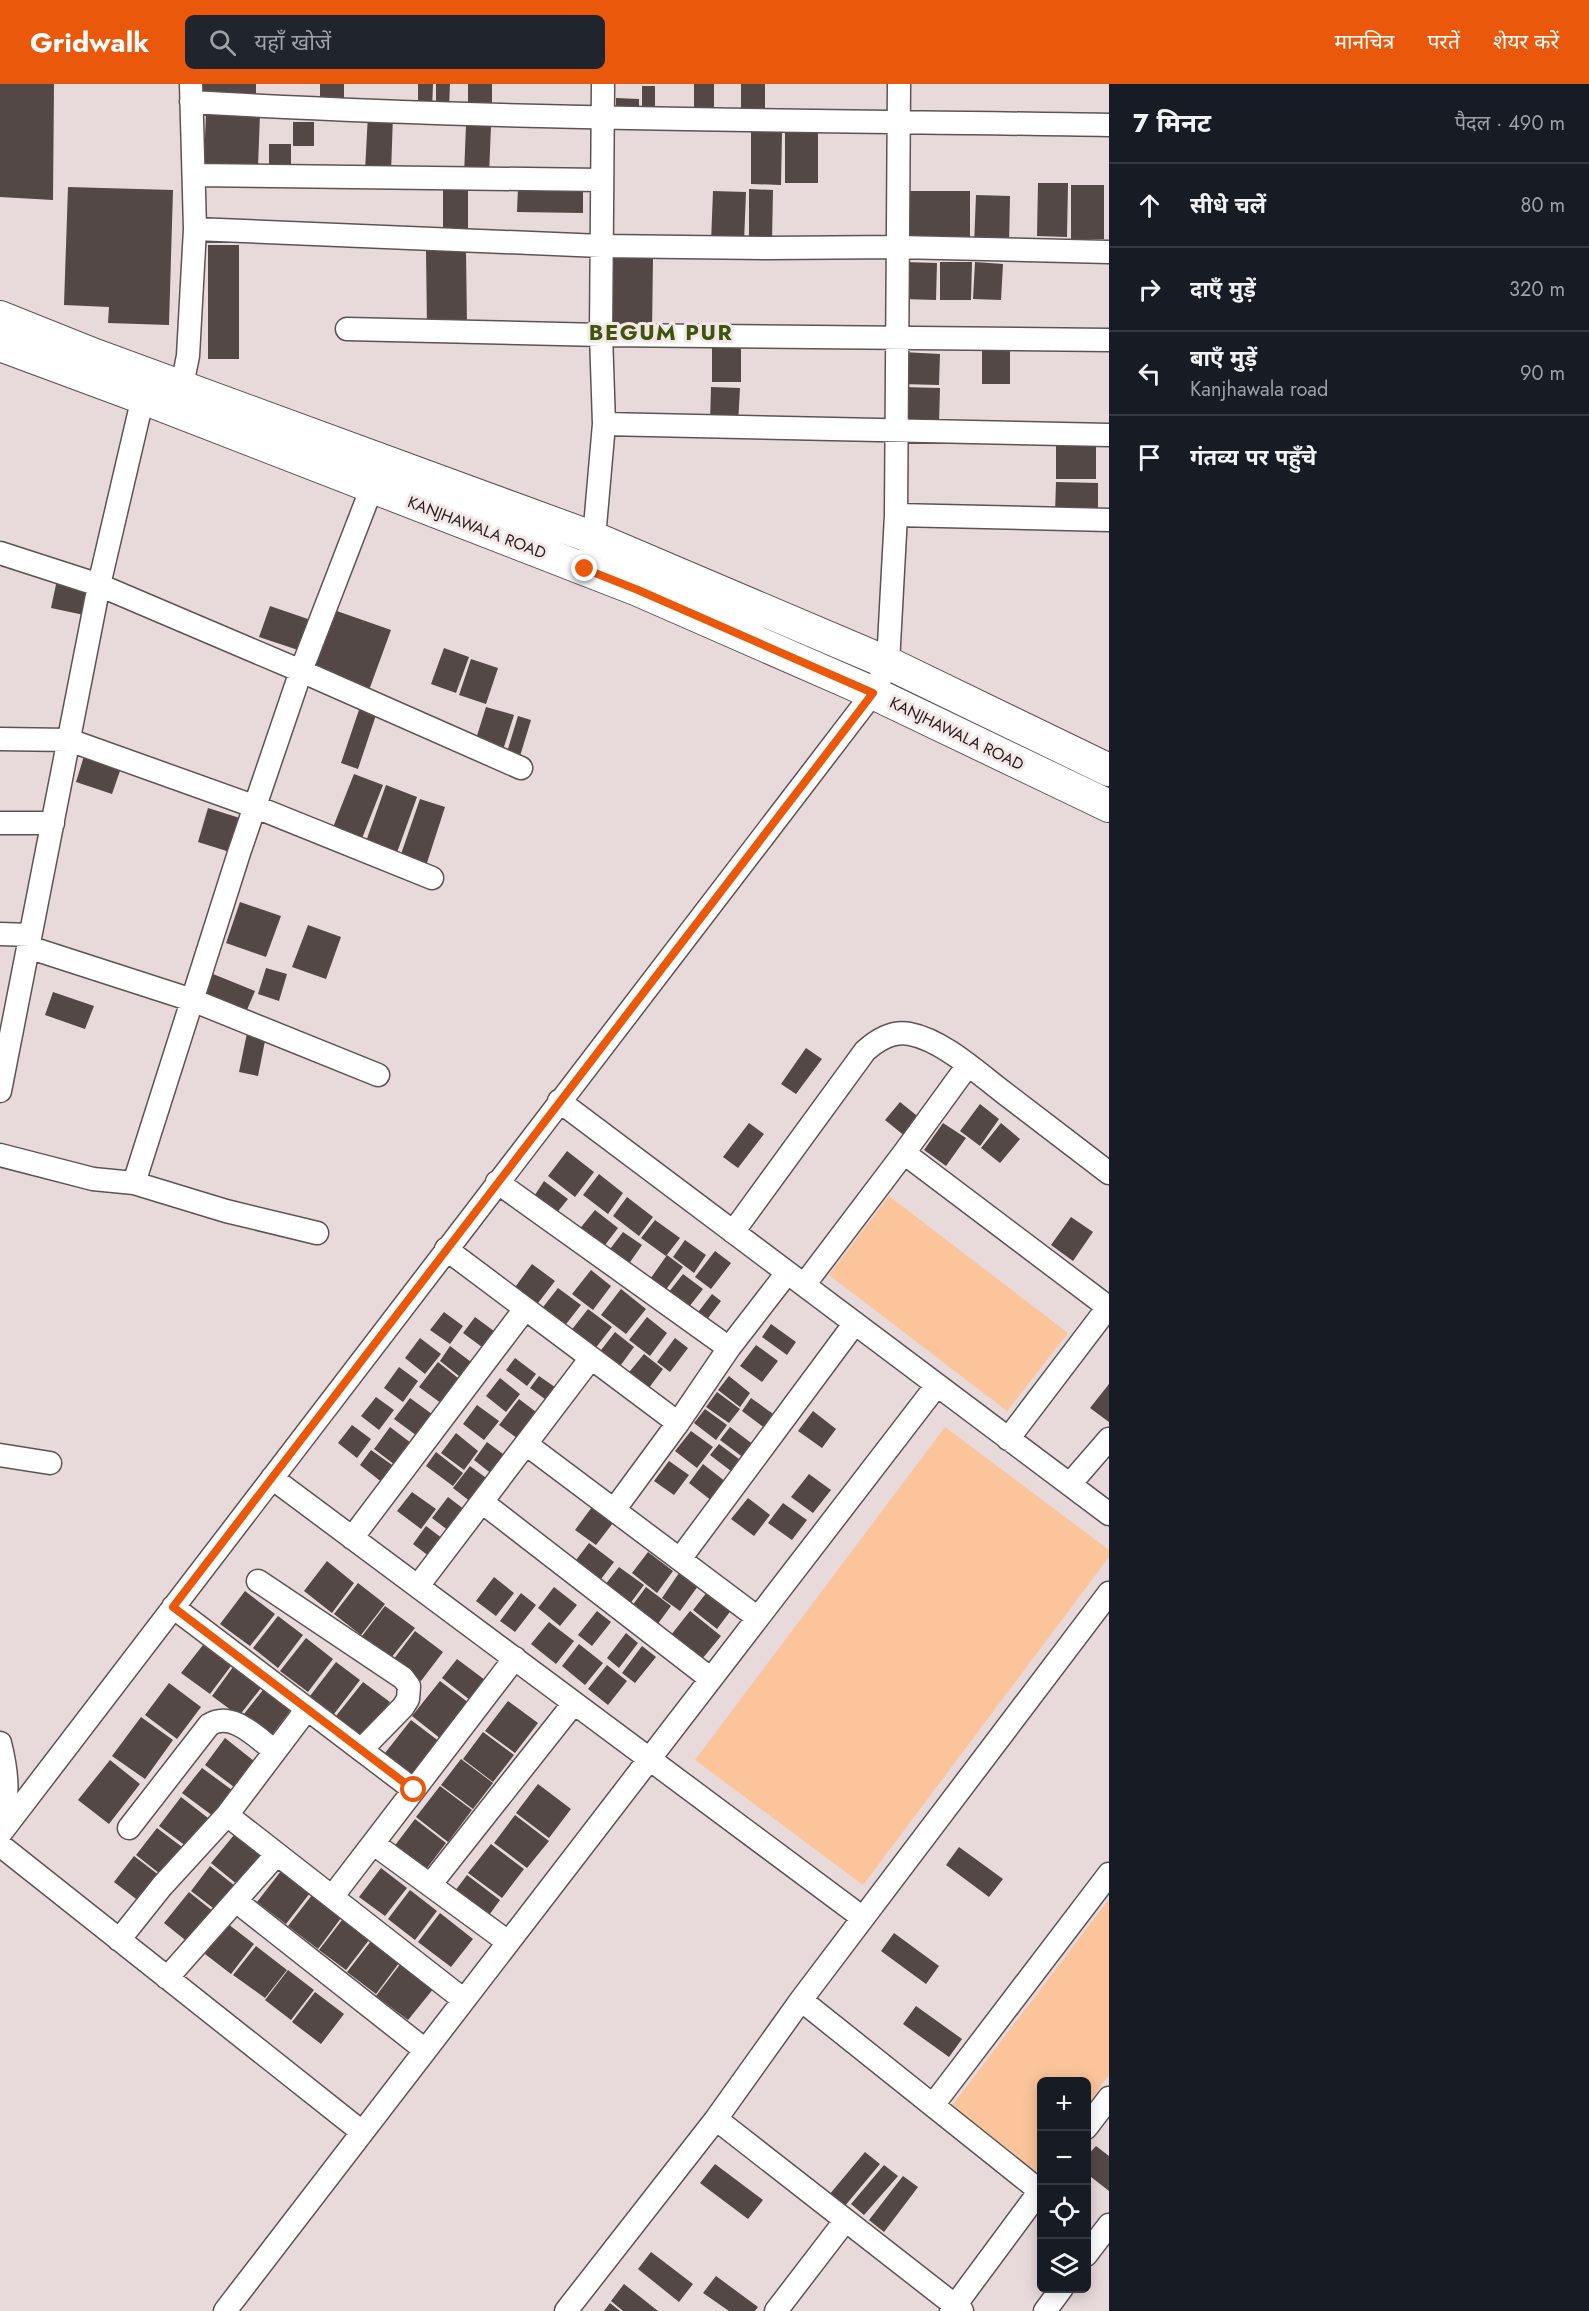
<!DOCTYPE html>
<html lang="hi">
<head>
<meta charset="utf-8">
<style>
  :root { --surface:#171b24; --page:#20242c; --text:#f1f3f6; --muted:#9ea1a6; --line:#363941; --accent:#ea580c }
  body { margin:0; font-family:Jost,"Noto Sans Devanagari",sans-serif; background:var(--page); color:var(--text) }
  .controls { position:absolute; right:18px; bottom:18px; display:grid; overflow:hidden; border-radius:9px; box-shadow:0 3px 15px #0003 }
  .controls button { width:54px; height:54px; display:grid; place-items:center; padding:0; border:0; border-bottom:2px solid var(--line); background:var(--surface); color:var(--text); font:30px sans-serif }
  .stop { position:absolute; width:18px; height:18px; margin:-14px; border:4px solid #ea580c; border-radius:50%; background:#fff }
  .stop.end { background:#ea580c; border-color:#fff; box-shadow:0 2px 6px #0008 }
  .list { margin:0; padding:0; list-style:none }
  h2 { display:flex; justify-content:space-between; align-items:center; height:78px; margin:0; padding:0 24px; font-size:26px }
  h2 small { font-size:20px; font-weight:400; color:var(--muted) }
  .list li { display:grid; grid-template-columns:39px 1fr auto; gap:18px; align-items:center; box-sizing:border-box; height:84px; padding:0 24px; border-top:2px solid var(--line) }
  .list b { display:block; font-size:22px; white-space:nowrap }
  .list p { margin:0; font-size:20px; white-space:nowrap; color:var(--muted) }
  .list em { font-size:20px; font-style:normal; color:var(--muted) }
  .icon { flex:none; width:33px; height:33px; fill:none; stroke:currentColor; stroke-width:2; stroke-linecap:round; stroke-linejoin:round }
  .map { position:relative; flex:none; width:1109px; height:2227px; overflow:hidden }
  header { display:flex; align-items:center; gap:36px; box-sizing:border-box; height:84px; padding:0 30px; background:var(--accent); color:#fff }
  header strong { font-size:28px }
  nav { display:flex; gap:33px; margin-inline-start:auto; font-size:21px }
  .search { width:420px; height:54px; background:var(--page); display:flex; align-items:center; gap:15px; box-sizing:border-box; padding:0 21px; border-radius:9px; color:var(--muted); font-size:22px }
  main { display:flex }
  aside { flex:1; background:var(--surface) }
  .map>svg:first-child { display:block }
  .green { fill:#fbc49a }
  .building { fill:#534845 }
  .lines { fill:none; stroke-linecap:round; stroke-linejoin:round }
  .street-casing { stroke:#5e5354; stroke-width:25 }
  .secondary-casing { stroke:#5e5354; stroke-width:34 }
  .street { stroke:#fff; stroke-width:22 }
  .secondary { stroke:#fff; stroke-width:32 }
  .route { stroke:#ea580c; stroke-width:8 }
  .labels { text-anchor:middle; stroke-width:6; stroke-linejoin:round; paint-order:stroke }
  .street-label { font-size:16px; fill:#241f1f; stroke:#f5e7e8 }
  .district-label { font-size:22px; font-weight:bold; letter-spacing:1.5px; fill:#3d550c; stroke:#f5e7e8 }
</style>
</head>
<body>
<header>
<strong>Gridwalk</strong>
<div class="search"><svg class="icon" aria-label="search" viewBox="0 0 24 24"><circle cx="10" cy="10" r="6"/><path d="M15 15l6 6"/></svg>यहाँ खोजें</div>
<nav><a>मानचित्र</a><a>परतें</a><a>शेयर करें</a></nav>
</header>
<main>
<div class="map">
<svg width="1109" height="2227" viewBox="0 0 1109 2227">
  <rect width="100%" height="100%" fill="#e8dadb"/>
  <path class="green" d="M 889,1112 L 1068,1249 L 1007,1327 L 829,1191 Z
    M 945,1343 L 1109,1466 L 1109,1473 L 863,1801 L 695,1676 Z
    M 1109,1815 L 1109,1991 L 1087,2021 L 1086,1998 L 1042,1998 L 1041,2080 L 1036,2087 L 951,2023 Z"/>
  <path class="building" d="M 0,0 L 54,0 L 53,116 L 0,113 Z
    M 202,0 L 256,0 L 256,17 L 201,16 Z
    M 320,0 L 344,0 L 344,23 L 320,22 Z
    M 418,0 L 433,0 L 432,27 L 418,27 Z
    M 436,0 L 450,0 L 449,26 L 436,26 Z
    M 468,0 L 492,0 L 492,28 L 468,28 Z
    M 694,0 L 714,0 L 714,30 L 694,30 Z
    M 741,0 L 765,0 L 765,28 L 741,28 Z
    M 642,2 L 655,2 L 655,30 L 642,30 Z
    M 616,14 L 639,15 L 639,32 L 616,32 Z
    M 206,28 L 260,30 L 258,83 L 204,81 Z
    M 368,30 L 393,31 L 391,89 L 365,87 Z
    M 293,38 L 314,38 L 314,62 L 293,62 Z
    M 466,41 L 491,42 L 489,91 L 464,91 Z
    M 751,47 L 782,48 L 781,101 L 751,100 Z
    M 785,48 L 818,48 L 818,99 L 785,99 Z
    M 269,60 L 291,60 L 291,87 L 269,87 Z
    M 443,98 L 468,98 L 468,148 L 443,148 Z
    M 1038,99 L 1068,99 L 1067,153 L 1037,152 Z
    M 1071,101 L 1104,101 L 1104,155 L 1071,155 Z
    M 68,103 L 173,106 L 169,241 L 108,239 L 109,223 L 64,221 Z
    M 518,103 L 583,105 L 583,129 L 517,128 Z
    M 749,105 L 773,106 L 772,158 L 749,158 Z
    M 713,107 L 746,108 L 744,158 L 711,158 Z
    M 905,107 L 970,107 L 970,154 L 905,154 Z
    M 976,111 L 1010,112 L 1009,163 L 974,162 Z
    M 208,161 L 239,161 L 239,275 L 208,275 Z
    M 466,165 L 467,242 L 427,242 L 426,166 Z
    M 609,173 L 653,174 L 652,249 L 608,248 Z
    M 904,178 L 937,179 L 936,216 L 903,215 Z
    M 940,178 L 972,178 L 971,216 L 940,216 Z
    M 975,178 L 1003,180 L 1001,216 L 973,215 Z
    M 712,263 L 741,263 L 741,298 L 712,298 Z
    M 982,265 L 1010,265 L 1010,300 L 982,300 Z
    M 902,268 L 940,270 L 939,301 L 901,300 Z
    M 711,303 L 740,304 L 738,341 L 710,340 Z
    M 901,303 L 940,304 L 939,340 L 899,338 Z
    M 1056,360 L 1096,360 L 1096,395 L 1056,395 Z
    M 1056,398 L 1098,399 L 1098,429 L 1055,430 Z
    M 58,491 L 91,499 L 84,531 L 51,524 Z
    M 270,522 L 308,535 L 298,566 L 259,553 Z
    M 334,526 L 391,546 L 368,609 L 312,589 Z
    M 444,564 L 469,573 L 456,609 L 431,600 Z
    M 471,575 L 498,584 L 486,620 L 459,611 Z
    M 360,623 L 377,628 L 358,685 L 341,679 Z
    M 486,623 L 514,631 L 503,666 L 475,658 Z
    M 518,632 L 531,636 L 520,672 L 507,668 Z
    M 84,672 L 121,684 L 112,710 L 76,698 Z
    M 354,690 L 383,701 L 359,762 L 330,751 Z
    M 386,701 L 417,713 L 395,774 L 364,763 Z
    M 420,715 L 445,723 L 425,785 L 399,776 Z
    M 208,724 L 243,735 L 233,769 L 198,758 Z
    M 240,818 L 281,832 L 266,873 L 226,859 Z
    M 308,841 L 341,853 L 326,895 L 292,883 Z
    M 266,884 L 287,890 L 279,917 L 258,910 Z
    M 213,890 L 255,907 L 244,933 L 202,916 Z
    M 53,908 L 94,922 L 85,945 L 45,931 Z
    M 247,949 L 266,952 L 258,992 L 239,988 Z
    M 806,964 L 822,975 L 796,1010 L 781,1000 Z
    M 900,1018 L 921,1035 L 906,1053 L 885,1036 Z
    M 980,1020 L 999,1035 L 980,1062 L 960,1047 Z
    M 749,1039 L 764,1050 L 738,1084 L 723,1073 Z
    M 943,1039 L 966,1054 L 946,1082 L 924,1066 Z
    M 1001,1039 L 1020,1055 L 1000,1079 L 981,1064 Z
    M 567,1067 L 594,1088 L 575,1113 L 548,1092 Z
    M 599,1090 L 623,1109 L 608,1130 L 583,1111 Z
    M 544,1097 L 568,1115 L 555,1131 L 533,1114 Z
    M 627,1113 L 653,1133 L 639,1152 L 613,1132 Z
    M 595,1126 L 618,1144 L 602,1165 L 578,1147 Z
    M 1071,1133 L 1093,1148 L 1073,1177 L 1051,1161 Z
    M 655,1136 L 680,1154 L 666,1172 L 641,1154 Z
    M 623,1148 L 642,1161 L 626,1184 L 607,1169 Z
    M 685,1156 L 706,1171 L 694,1189 L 673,1173 Z
    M 715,1167 L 731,1179 L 711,1205 L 695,1193 Z
    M 667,1171 L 683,1183 L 661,1212 L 646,1201 Z
    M 532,1180 L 555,1197 L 535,1223 L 513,1206 Z
    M 591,1186 L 611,1202 L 593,1226 L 572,1210 Z
    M 683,1190 L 703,1205 L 685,1228 L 665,1213 Z
    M 558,1204 L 581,1221 L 563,1244 L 540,1227 Z
    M 621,1205 L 646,1225 L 626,1250 L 601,1231 Z
    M 712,1210 L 721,1217 L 702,1242 L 692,1236 Z
    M 588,1225 L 612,1243 L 594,1266 L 570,1248 Z
    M 444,1228 L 463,1242 L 450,1260 L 430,1246 Z
    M 475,1233 L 498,1250 L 486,1266 L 463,1249 Z
    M 647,1233 L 667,1249 L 650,1272 L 629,1256 Z
    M 771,1240 L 796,1258 L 787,1271 L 762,1253 Z
    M 615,1248 L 634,1263 L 618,1285 L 598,1270 Z
    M 420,1254 L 441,1270 L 425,1290 L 405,1274 Z
    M 675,1254 L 688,1264 L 670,1288 L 657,1278 Z
    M 756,1261 L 778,1277 L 762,1298 L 740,1282 Z
    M 450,1262 L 475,1281 L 464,1296 L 440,1277 Z
    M 644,1270 L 663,1285 L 646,1308 L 626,1292 Z
    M 515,1274 L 536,1290 L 527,1302 L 506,1286 Z
    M 438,1278 L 463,1298 L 445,1322 L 419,1303 Z
    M 399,1283 L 418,1297 L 403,1318 L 384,1304 Z
    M 539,1292 L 562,1308 L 553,1321 L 530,1304 Z
    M 729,1292 L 750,1309 L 740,1323 L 718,1306 Z
    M 500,1294 L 520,1310 L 506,1328 L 486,1312 Z
    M 1109,1300 L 1109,1338 L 1090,1324 Z
    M 717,1308 L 740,1325 L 729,1339 L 706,1323 Z
    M 376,1313 L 394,1326 L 379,1346 L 361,1332 Z
    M 410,1314 L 436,1333 L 420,1354 L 394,1335 Z
    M 751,1314 L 776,1332 L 766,1345 L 742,1327 Z
    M 519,1315 L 544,1334 L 525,1360 L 499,1341 Z
    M 477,1321 L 499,1337 L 484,1356 L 463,1340 Z
    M 705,1325 L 727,1341 L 716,1356 L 694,1339 Z
    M 813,1327 L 836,1345 L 822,1364 L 798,1347 Z
    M 352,1341 L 371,1355 L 357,1374 L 338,1359 Z
    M 390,1343 L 411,1359 L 395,1381 L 374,1365 Z
    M 730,1343 L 754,1361 L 744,1374 L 720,1356 Z
    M 691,1347 L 713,1363 L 697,1384 L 675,1367 Z
    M 456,1349 L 478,1367 L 464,1386 L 441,1369 Z
    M 487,1358 L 511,1376 L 497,1394 L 474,1376 Z
    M 719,1360 L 739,1375 L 731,1387 L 710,1371 Z
    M 371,1366 L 395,1383 L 383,1399 L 360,1381 Z
    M 436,1368 L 463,1389 L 453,1402 L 426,1382 Z
    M 669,1377 L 689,1391 L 674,1411 L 654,1397 Z
    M 703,1380 L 726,1398 L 712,1417 L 689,1399 Z
    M 470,1382 L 493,1399 L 476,1422 L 453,1404 Z
    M 809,1390 L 831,1406 L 813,1429 L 791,1413 Z
    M 412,1408 L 436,1425 L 421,1445 L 397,1427 Z
    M 448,1413 L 469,1429 L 453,1450 L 432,1434 Z
    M 748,1414 L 770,1431 L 754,1452 L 731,1435 Z
    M 783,1419 L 807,1436 L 792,1456 L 768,1439 Z
    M 592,1423 L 613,1439 L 596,1461 L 575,1446 Z
    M 426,1442 L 447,1458 L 434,1476 L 413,1460 Z
    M 589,1459 L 614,1478 L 595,1503 L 570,1484 Z
    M 648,1468 L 673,1487 L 657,1509 L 632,1489 Z
    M 327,1477 L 354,1499 L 332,1529 L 304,1507 Z
    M 619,1483 L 644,1501 L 626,1525 L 601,1506 Z
    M 679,1489 L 698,1502 L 680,1527 L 662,1514 Z
    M 494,1493 L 514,1509 L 496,1532 L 476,1517 Z
    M 358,1499 L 385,1520 L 361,1551 L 334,1530 Z
    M 554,1503 L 577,1521 L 560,1542 L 538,1524 Z
    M 646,1503 L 671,1522 L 654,1545 L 629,1526 Z
    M 711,1503 L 735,1521 L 717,1545 L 693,1526 Z
    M 245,1507 L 275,1530 L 250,1562 L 220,1540 Z
    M 521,1509 L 536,1521 L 515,1548 L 500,1537 Z
    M 385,1522 L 415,1544 L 391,1574 L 362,1552 Z
    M 597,1527 L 611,1538 L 592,1562 L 578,1551 Z
    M 690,1527 L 721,1552 L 698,1580 L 667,1556 Z
    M 278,1532 L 303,1551 L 278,1584 L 253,1564 Z
    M 549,1538 L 574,1557 L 556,1580 L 531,1560 Z
    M 415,1547 L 443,1568 L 421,1597 L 393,1576 Z
    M 626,1549 L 638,1559 L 619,1584 L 607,1574 Z
    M 306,1554 L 333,1575 L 308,1608 L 280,1587 Z
    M 579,1560 L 603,1579 L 585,1601 L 562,1582 Z
    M 203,1561 L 231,1582 L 210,1610 L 181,1589 Z
    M 642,1562 L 656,1573 L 635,1599 L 622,1589 Z
    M 457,1575 L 485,1596 L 470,1616 L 442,1594 Z
    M 336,1578 L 360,1596 L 334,1630 L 310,1612 Z
    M 607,1581 L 627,1597 L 608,1621 L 588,1605 Z
    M 233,1583 L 261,1604 L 239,1632 L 212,1612 Z
    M 440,1597 L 469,1619 L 441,1655 L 412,1632 Z
    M 363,1598 L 390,1618 L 363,1653 L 336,1632 Z
    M 169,1599 L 201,1623 L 177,1655 L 145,1631 Z
    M 263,1606 L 290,1627 L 268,1656 L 240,1635 Z
    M 508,1617 L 538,1639 L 515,1669 L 485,1647 Z
    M 141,1633 L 173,1656 L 145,1695 L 112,1672 Z
    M 411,1636 L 440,1658 L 414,1691 L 385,1669 Z
    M 483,1648 L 514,1671 L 493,1698 L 463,1675 Z
    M 225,1654 L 254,1677 L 234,1703 L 205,1681 Z
    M 461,1675 L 493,1699 L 473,1725 L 441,1701 Z
    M 110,1676 L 140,1700 L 109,1740 L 78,1716 Z
    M 202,1684 L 232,1706 L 213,1732 L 182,1709 Z
    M 538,1700 L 571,1725 L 549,1754 L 516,1729 Z
    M 440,1702 L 472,1726 L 448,1758 L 416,1733 Z
    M 181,1713 L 208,1734 L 186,1762 L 159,1742 Z
    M 515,1731 L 549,1757 L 527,1784 L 494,1759 Z
    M 415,1735 L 446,1759 L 421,1792 L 390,1768 Z
    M 157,1744 L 186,1766 L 164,1793 L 136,1771 Z
    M 234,1751 L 265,1776 L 243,1805 L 211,1779 Z
    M 491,1760 L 524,1785 L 502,1814 L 468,1789 Z
    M 959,1763 L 1003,1795 L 989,1813 L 946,1781 Z
    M 134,1772 L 164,1795 L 144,1821 L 114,1798 Z
    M 210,1782 L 240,1806 L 221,1830 L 191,1807 Z
    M 381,1784 L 407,1804 L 385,1832 L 359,1813 Z
    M 281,1787 L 310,1809 L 286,1840 L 257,1818 Z
    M 467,1791 L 500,1816 L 487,1834 L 452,1811 Z
    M 410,1806 L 437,1827 L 415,1856 L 388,1835 Z
    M 189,1808 L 219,1832 L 194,1863 L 164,1839 Z
    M 312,1811 L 341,1834 L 318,1865 L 288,1842 Z
    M 440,1829 L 473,1855 L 451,1883 L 418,1858 Z
    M 342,1836 L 369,1856 L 346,1886 L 319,1866 Z
    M 228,1840 L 254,1860 L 231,1890 L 205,1870 Z
    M 894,1849 L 939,1882 L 926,1900 L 881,1867 Z
    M 371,1857 L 399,1879 L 376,1910 L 347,1888 Z
    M 256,1862 L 287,1886 L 265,1914 L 233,1891 Z
    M 401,1879 L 434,1904 L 408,1936 L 376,1912 Z
    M 288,1886 L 314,1906 L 291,1936 L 265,1916 Z
    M 315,1908 L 344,1930 L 321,1960 L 292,1938 Z
    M 916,1922 L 962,1955 L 949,1973 L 903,1940 Z
    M 1096,2062 L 1109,2072 L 1109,2107 L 1086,2089 L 1086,2073 Z
    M 865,2068 L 880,2080 L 844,2123 L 829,2111 Z
    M 715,2080 L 763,2116 L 748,2135 L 700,2099 Z
    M 884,2081 L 898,2092 L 864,2131 L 851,2120 Z
    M 903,2092 L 918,2103 L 884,2148 L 869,2136 Z
    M 651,2168 L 693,2200 L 679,2218 L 638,2185 Z
    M 716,2192 L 758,2223 L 755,2227 L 729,2227 L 703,2209 Z
    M 624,2200 L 658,2227 L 623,2227 L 611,2217 Z
    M 610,2219 L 620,2227 L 604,2227 Z"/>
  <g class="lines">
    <defs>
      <path id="street" d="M 191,18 C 497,36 803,36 1109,41
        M 194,91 L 601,96
        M 195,145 L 601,162 L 769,164 L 898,163 L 1109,168
        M 347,245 L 601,251 L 1109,256
        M 182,301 L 188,272 L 195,145 L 191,0
        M 604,340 L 1109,351
        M 896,431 L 1109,436
        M 0,469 L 99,501 L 301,587 L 521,684
        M 585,485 L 594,454 L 604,340 L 601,251 L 603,0
        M 0,655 L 69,656 L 256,723 L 432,794
        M 0,739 L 53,739
        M 0,850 L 30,851
        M 28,863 L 192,916 L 378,991
        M 0,1007 L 99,501 L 146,300
        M 559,1017 L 1109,1430
        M 904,1069 L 1108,1223
        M 0,1071 L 93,1095 L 134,1099 L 226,1127 L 317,1149
        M 497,1098 L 729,1264
        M 134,1099 L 239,769 L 301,587 L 372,403
        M 733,1148 L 865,967 C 877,956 892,946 910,950 C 942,956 977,988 1003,1008 C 1038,1035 1074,1062 1109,1089
        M 446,1165 L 678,1339
        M 804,1201 L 904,1069 L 968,981
        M 1008,1355 L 1109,1222
        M 526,1360 L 758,1534
        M 0,1371 L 50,1379
        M 272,1394 L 863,1834
        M 1070,1400 L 1109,1355
        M 482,1418 L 711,1595
        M 614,1426 L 678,1339 L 729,1264 L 787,1189
        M 352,1454 L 525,1225
        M 680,1475 L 855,1239
        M 258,1497 L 403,1594 L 409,1602 L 408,1615 L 403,1623 L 361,1666
        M 418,1502 L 591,1274
        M 173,1523 L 414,1706
        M 0,1659 C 7,1687 10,1713 0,1741
        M 227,1731 L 464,1916
        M 129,1744 L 209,1641 C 232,1626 257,1654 275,1667
        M 0,1750 L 873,609 L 888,579 L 896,431 L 899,0
        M 374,1760 L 508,1858
        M 0,1761 L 362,2048
        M 430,1801 L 574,1619
        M 332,1813 L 515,1574
        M 236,1817 L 425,1966
        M 119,1856 L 162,1802 L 227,1731 L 307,1625
        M 167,1894 L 277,1770
        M 801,1916 L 1040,2107
        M 933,2021 L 1109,1790
        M 716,2035 L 962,2227
        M 1086,2044 L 1109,2014
        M 1086,2171 L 1109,2141
        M 225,2227 L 937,1301
        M 566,2227 L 716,2035 L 801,1916 L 1109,1509
        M 776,2227 L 845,2137
        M 951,2227 L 1042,2104
        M 1045,2227 L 1062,2204"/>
      <path id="secondary" d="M 0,233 L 95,271 L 594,454 L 888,579 L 1109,686
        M 0,261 L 143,314 L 638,506 L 873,609 L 1109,722"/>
    </defs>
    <use href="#street" class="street-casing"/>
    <use href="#secondary" class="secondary-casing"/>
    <use href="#street" class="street"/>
    <use href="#secondary" class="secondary"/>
  </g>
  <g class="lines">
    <path class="route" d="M 414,1706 L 173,1523 L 873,609 L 638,506 L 585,485"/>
  </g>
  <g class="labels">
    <g class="street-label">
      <text transform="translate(477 443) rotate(21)" y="6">KANJHAWALA ROAD</text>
      <text transform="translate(957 649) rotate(26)" y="6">KANJHAWALA ROAD</text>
    </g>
    <g class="district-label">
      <text x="661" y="256">BEGUM PUR</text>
    </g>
  </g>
</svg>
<div class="controls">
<button>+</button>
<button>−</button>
<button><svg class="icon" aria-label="locate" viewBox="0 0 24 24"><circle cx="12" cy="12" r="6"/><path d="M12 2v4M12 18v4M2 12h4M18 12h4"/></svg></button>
<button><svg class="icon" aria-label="layers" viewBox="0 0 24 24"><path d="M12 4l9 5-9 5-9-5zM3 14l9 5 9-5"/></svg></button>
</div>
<div class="stop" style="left:414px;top:1706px"></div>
<div class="stop end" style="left:585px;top:485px"></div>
</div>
<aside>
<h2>7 मिनट<small>पैदल · 490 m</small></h2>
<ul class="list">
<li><svg class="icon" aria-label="ahead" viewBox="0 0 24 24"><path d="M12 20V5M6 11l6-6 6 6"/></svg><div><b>सीधे चलें</b></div><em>80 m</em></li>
<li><svg class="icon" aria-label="right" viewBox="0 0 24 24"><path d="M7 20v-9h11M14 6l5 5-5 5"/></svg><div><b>दाएँ मुड़ें</b></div><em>320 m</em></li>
<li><svg class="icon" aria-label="left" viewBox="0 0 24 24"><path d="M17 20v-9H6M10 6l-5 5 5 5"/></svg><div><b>बाएँ मुड़ें</b><p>Kanjhawala road</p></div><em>90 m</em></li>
<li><svg class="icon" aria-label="arrive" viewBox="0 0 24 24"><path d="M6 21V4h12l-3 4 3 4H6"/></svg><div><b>गंतव्य पर पहुँचे</b></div></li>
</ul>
</aside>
</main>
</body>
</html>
